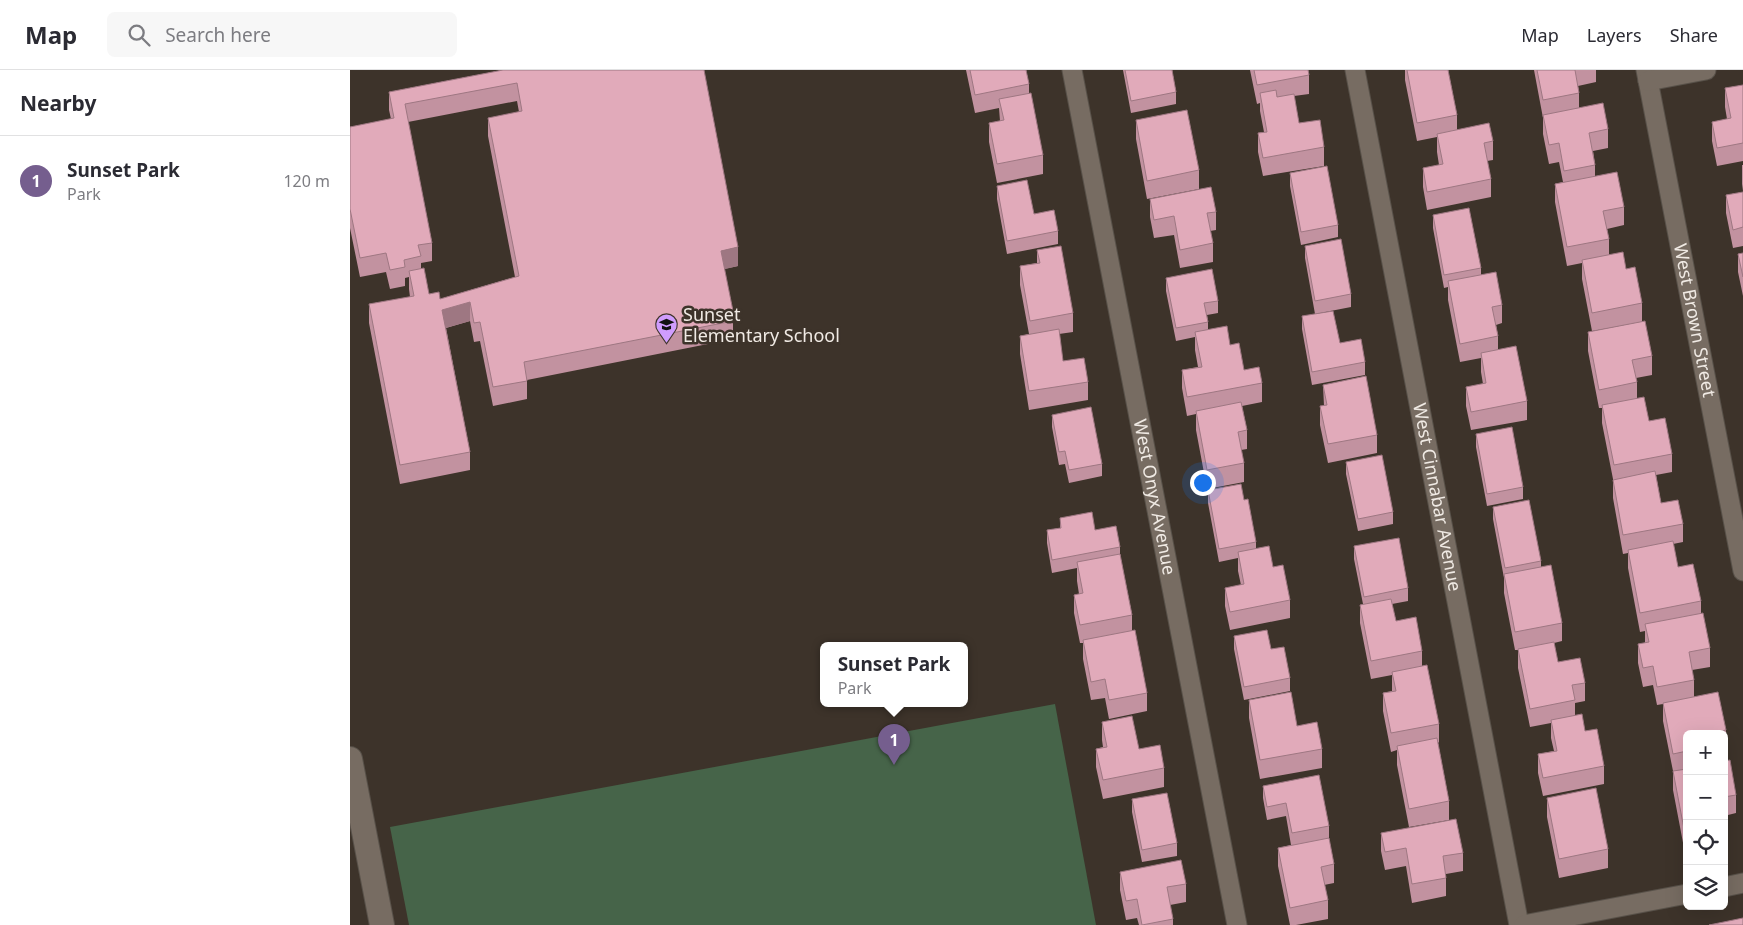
<!DOCTYPE html>
<html lang="en">
<head>
<meta charset="utf-8">
<style>
  :root { --surface:#fff; --page:#f7f7f7; --text:#2b2b33; --muted:#7c7c81; --line:#e1e1e2; --accent:#755e8e }
  body { margin:0; font-family:"Noto Sans",sans-serif; background:var(--page); color:var(--text) }
  .controls { position:absolute; right:15px; bottom:15px; display:grid; overflow:hidden; border-radius:8px; box-shadow:0 5px 20px #0002 }
  .controls button { width:45px; height:45px; display:grid; place-items:center; padding:0; border:0; border-bottom:1px solid var(--line); background:var(--surface); color:var(--text); font:25px sans-serif }
  .you { position:absolute; left:852px; top:412px; width:18px; height:18px; margin:-12px; border:4px solid #fff; border-radius:50%; background:#1a73e8; box-shadow:0 0 0 8px #1a73e833 }
  .badge { display:grid; place-items:center; width:32px; height:32px; border-radius:50%; background:var(--accent); color:#fff; font-size:16px; font-weight:700 }
  .pin { position:absolute; translate:-50% -41px; filter:drop-shadow(0 1px 2px #0008) }
  .pin::after { content:''; position:absolute; top:26px; width:18px; height:15px; background:inherit; clip-path:polygon(0 0,100% 0,50% 100%) }
  .popup { position:absolute; left:470px; top:572px; width:148px; height:65px; box-sizing:border-box; display:grid; place-content:center; border-radius:8px; background:var(--surface); filter:drop-shadow(0 1px 4px #0005); font-size:16px; white-space:nowrap; color:var(--muted) }
  .popup b { font-size:19px; color:var(--text) }
  .popup::after { content:''; position:absolute; left:50%; top:100%; margin-left:-10px; border:10px solid transparent; border-top-color:var(--surface) }
  .list { margin:0; padding:0; list-style:none }
  h2 { display:flex; justify-content:space-between; align-items:center; height:65px; margin:0; padding:0 20px; font-size:21px }
  h2 small { font-size:16px; font-weight:400; color:var(--muted) }
  .list li { display:grid; grid-template-columns:32px 1fr auto; gap:15px; align-items:center; box-sizing:border-box; height:90px; padding:0 20px; border-top:1px solid var(--line) }
  .list b { display:block; font-size:19px; white-space:nowrap }
  .list p { margin:0; font-size:16px; white-space:nowrap; color:var(--muted) }
  .list em { font-size:16px; font-style:normal; color:var(--muted) }
  .icon { flex:none; width:28px; height:28px; fill:none; stroke:currentColor; stroke-width:2; stroke-linecap:round; stroke-linejoin:round }
  .map { position:relative; flex:none; width:1393px; height:855px; overflow:hidden }
  header { display:flex; align-items:center; gap:30px; box-sizing:border-box; height:70px; padding:0 25px; background:var(--surface); border-bottom:1px solid var(--line) }
  header strong { font-size:24px }
  nav { display:flex; gap:28px; margin-inline-start:auto; font-size:18px }
  .search { width:350px; height:45px; background:var(--page); display:flex; align-items:center; gap:12px; box-sizing:border-box; padding:0 18px; border-radius:8px; color:var(--muted); font-size:19px }
  main { display:flex }
  aside { flex:1; background:var(--surface) }
  .map>svg:first-child { display:block }
  .green { fill:#466449 }
  .lines { fill:none; stroke-linecap:round; stroke-linejoin:round }
  .minor-casing { stroke:#585149; stroke-width:21 }
  .tertiary-casing { stroke:#585149; stroke-width:26 }
  .minor { stroke:#776c62; stroke-width:19 }
  .tertiary { stroke:#776c62; stroke-width:24 }
  .wall { fill:#c292a0; fill-rule:evenodd }
  .shaded-wall { fill:#9e7782 }
  .building { fill:#e1aaba; stroke:#9e7782 }
  .labels { text-anchor:middle; stroke-width:5; stroke-linejoin:round; paint-order:stroke }
  .poi-label { font-size:18px; fill:#f0eae4; stroke:#3d332a; text-anchor:start }
  .street-label { font-size:18px; fill:#f0eae4; stroke:#3d332a }
</style>
</head>
<body>
<header>
<strong>Map</strong>
<div class="search"><svg class="icon" aria-label="search" viewBox="0 0 24 24"><circle cx="10" cy="10" r="6"/><path d="M15 15l6 6"/></svg>Search here</div>
<nav><a>Map</a><a>Layers</a><a>Share</a></nav>
</header>
<main>
<aside>
<h2>Nearby<small></small></h2>
<ul class="list">
<li><span class="badge">1</span><div><b>Sunset Park</b><p>Park</p></div><em>120 m</em></li>
</ul>
</aside>
<div class="map">
<svg width="1393" height="855" viewBox="0 0 1393 855">
  <rect width="100%" height="100%" fill="#3d332a"/>
  <path class="green" d="M 705,634 L 746,855 L 59,855 L 40,757 Z"/>
  <g class="lines">
    <defs>
      <g id="minor">
        <path id="s1" d="M 722,0 L 887,855"/>
        <path id="s2" d="M 1005,0 L 1169,855"/>
        <path id="s3" d="M 1296,0 L 1393,501"/>
        <path d="M 1298,11 L 1356,0"/>
        <path d="M 1374,817 L 1393,813"/>
        <path d="M 1174,855 L 1337,824"/>
      </g>
      <path id="tertiary" d="M 0,689 L 32,855"/>
    </defs>
    <use href="#minor" class="minor-casing"/>
    <use href="#tertiary" class="tertiary-casing"/>
    <use href="#minor" class="minor"/>
    <use href="#tertiary" class="tertiary"/>
  </g>
  <path class="wall" d="M 153,0 L 388,196 L 374,199 L 383,241 L 383,269 L 177,310 L 177,329 L 143,336 L 130,271 L 124,272 L 120,251 L 96,258 L 120,382 L 120,400 L 50,414 L 19,253 L 19,234 L 60,227 L 59,219 L 59,207 L 55,208 L 55,216 L 40,219 L 36,202 L 10,207 L 0,158 L 0,57 L 41,49 L 39,40 L 39,22 ZM 167,31 L 169,42 L 138,48 L 138,66 L 165,207 L 90,229 L 79,224 L 71,198 L 71,193 L 82,191 L 82,173 L 58,52 Z
    M 616,0 L 676,0 L 679,14 L 679,23 L 693,85 L 693,104 L 647,113 L 639,72 L 639,53 L 650,51 L 649,38 L 625,43 Z
    M 773,0 L 822,0 L 826,22 L 826,34 L 781,43 Z
    M 900,0 L 958,0 L 959,5 L 959,24 L 944,26 L 949,53 L 974,77 L 974,96 L 913,106 L 908,82 L 908,63 L 914,62 L 910,41 L 910,33 L 907,34 Z
    M 1055,0 L 1098,0 L 1107,45 L 1107,60 L 1143,71 L 1143,90 L 1137,91 L 1141,109 L 1141,127 L 1077,140 L 1073,117 L 1073,98 L 1089,95 L 1087,82 L 1087,67 L 1067,71 L 1055,10 Z
    M 1184,0 L 1246,0 L 1246,12 L 1228,16 L 1229,23 L 1229,38 L 1258,59 L 1258,78 L 1243,81 L 1245,95 L 1245,106 L 1274,137 L 1274,155 L 1257,159 L 1259,169 L 1259,185 L 1276,199 L 1292,233 L 1292,252 L 1242,261 L 1232,209 L 1232,193 L 1217,196 L 1205,132 L 1205,114 L 1213,112 L 1209,92 L 1199,94 L 1193,64 L 1193,48 Z
    M 1393,15 L 1393,91 L 1367,96 L 1362,71 L 1362,52 L 1377,49 L 1375,37 L 1375,18 Z
    M 786,50 L 849,100 L 849,119 L 797,129 L 786,69 Z
    M 1392,95 L 1393,95 L 1393,121 L 1392,114 Z
    M 940,103 L 988,155 L 988,167 L 951,175 L 940,116 Z
    M 647,116 L 708,161 L 708,174 L 657,184 L 647,129 Z
    M 1393,122 L 1393,176 L 1383,178 L 1376,143 L 1376,125 Z
    M 800,129 L 866,142 L 866,160 L 860,161 L 863,173 L 863,192 L 830,198 L 824,165 L 804,168 L 800,147 Z
    M 1083,145 L 1131,198 L 1131,205 L 1152,235 L 1152,253 L 1146,255 L 1148,266 L 1148,280 L 1177,331 L 1177,350 L 1121,360 L 1116,336 L 1116,317 L 1133,314 L 1131,302 L 1131,288 L 1110,292 L 1098,230 L 1098,217 L 1094,218 L 1083,158 Z
    M 955,176 L 1001,224 L 1001,237 L 965,244 L 955,188 Z
    M 687,180 L 723,243 L 723,262 L 709,264 L 713,291 L 738,312 L 738,330 L 679,340 L 670,284 L 670,266 L 679,264 L 670,215 L 670,196 L 687,193 Z
    M 1393,183 L 1393,226 L 1388,202 L 1388,184 Z
    M 816,208 L 868,231 L 868,243 L 857,245 L 858,252 L 858,260 L 880,275 L 894,300 L 912,313 L 912,332 L 892,336 L 897,360 L 897,379 L 891,380 L 894,393 L 894,412 L 857,419 L 846,360 L 846,344 L 837,346 L 832,318 L 832,300 L 848,297 L 845,280 L 845,267 L 826,271 L 816,221 Z
    M 952,246 L 1015,292 L 1015,305 L 962,315 L 952,259 Z
    M 1238,262 L 1302,286 L 1302,305 L 1286,308 L 1287,312 L 1287,328 L 1299,351 L 1322,384 L 1322,402 L 1306,405 L 1311,433 L 1333,454 L 1333,472 L 1323,474 L 1328,497 L 1351,531 L 1351,544 L 1360,578 L 1360,597 L 1342,600 L 1344,610 L 1344,627 L 1376,660 L 1376,679 L 1374,679 L 1374,664 L 1337,664 L 1337,777 L 1334,778 L 1323,720 L 1323,701 L 1313,651 L 1313,634 L 1307,635 L 1303,615 L 1293,617 L 1288,593 L 1288,574 L 1295,573 L 1295,561 L 1290,562 L 1278,498 L 1278,483 L 1273,484 L 1263,428 L 1263,409 L 1252,353 L 1252,338 L 1249,338 L 1238,281 Z
    M 973,315 L 1027,365 L 1027,383 L 978,393 L 970,355 L 970,336 L 974,336 Z
    M 702,345 L 752,394 L 752,406 L 719,413 L 715,394 L 709,395 L 702,357 Z
    M 1126,364 L 1173,417 L 1173,429 L 1137,436 L 1126,377 Z
    M 996,392 L 1043,442 L 1043,454 L 1008,461 L 996,404 Z
    M 858,420 L 894,430 L 906,472 L 906,479 L 923,497 L 940,530 L 940,548 L 880,560 L 875,536 L 875,518 L 891,515 L 888,501 L 888,488 L 869,492 L 858,433 Z
    M 1143,437 L 1191,491 L 1191,497 L 1212,553 L 1212,571 L 1204,573 L 1208,592 L 1235,613 L 1235,631 L 1225,633 L 1225,645 L 1235,661 L 1254,696 L 1254,714 L 1193,726 L 1188,703 L 1188,684 L 1204,681 L 1201,668 L 1201,653 L 1180,657 L 1168,598 L 1168,580 L 1165,580 L 1154,523 L 1154,508 L 1143,449 Z
    M 710,448 L 745,460 L 770,477 L 770,484 L 782,545 L 782,561 L 797,623 L 797,641 L 759,649 L 755,628 L 741,630 L 733,589 L 733,573 L 730,573 L 724,543 L 724,525 L 729,524 L 727,511 L 727,498 L 702,503 L 697,473 L 697,460 L 710,458 Z
    M 1004,476 L 1058,518 L 1058,531 L 1042,534 L 1046,551 L 1072,581 L 1072,596 L 1089,654 L 1089,672 L 1088,673 L 1099,731 L 1099,750 L 1059,757 L 1047,695 L 1047,680 L 1041,682 L 1033,641 L 1033,623 L 1042,621 L 1042,605 L 1021,609 L 1010,553 L 1010,535 L 1013,534 L 1004,489 Z
    M 884,566 L 921,579 L 940,608 L 940,621 L 894,630 L 884,579 Z
    M 899,630 L 947,656 L 972,679 L 972,698 L 910,709 L 899,648 Z
    M 752,652 L 814,698 L 814,717 L 753,729 L 746,697 L 746,679 L 753,677 L 752,670 Z
    M 1374,691 L 1386,725 L 1386,743 L 1374,746 Z
    M 913,716 L 979,756 L 979,769 L 984,794 L 984,813 L 974,815 L 978,830 L 978,849 L 946,855 L 940,855 L 928,796 L 928,778 L 941,775 L 936,746 L 917,750 L 913,728 Z
    M 1197,728 L 1258,779 L 1258,798 L 1209,808 L 1197,747 Z
    M 782,729 L 827,773 L 827,786 L 792,792 L 782,742 Z
    M 1031,763 L 1113,783 L 1113,801 L 1096,804 L 1096,826 L 1062,833 L 1056,796 L 1035,800 L 1031,781 Z
    M 770,802 L 836,814 L 836,832 L 820,835 L 823,849 L 823,855 L 789,855 L 787,848 L 776,850 L 770,820 Z"/>
  <path class="shaded-wall" d="M 388,177 L 388,196 L 371,200 L 371,181 Z
    M 120,232 L 120,251 L 92,259 L 92,240 Z"/>
  <path class="building" d="M 153,0 L 354,0 L 388,177 L 371,181 L 383,241 L 381,241 L 383,251 L 174,292 L 177,311 L 143,317 L 130,252 L 124,253 L 120,232 L 92,240 L 120,382 L 50,395 L 19,234 L 64,226 L 59,201 L 74,198 L 79,224 L 89,222 L 90,229 L 169,206 L 138,48 L 172,41 L 167,13 L 55,34 L 82,173 L 68,175 L 71,186 L 54,190 L 55,197 L 40,200 L 36,183 L 10,188 L 0,139 L 0,57 L 44,48 L 39,22 Z
    M 620,0 L 676,0 L 679,14 L 625,25 Z
    M 775,0 L 822,0 L 826,22 L 781,31 Z
    M 904,0 L 958,0 L 959,5 L 907,15 Z
    M 1057,0 L 1098,0 L 1107,45 L 1067,53 Z
    M 1187,0 L 1225,0 L 1229,23 L 1193,30 Z
    M 1393,15 L 1393,73 L 1367,78 L 1362,52 L 1381,48 L 1375,18 Z
    M 926,20 L 927,27 L 944,24 L 949,53 L 970,50 L 974,77 L 913,88 L 908,63 L 917,62 L 910,23 Z
    M 681,23 L 693,85 L 647,94 L 639,53 L 654,50 L 649,29 Z
    M 1253,33 L 1258,59 L 1239,63 L 1245,95 L 1214,101 L 1209,73 L 1199,75 L 1193,45 Z
    M 837,40 L 849,100 L 797,111 L 786,50 Z
    M 1139,53 L 1143,71 L 1134,73 L 1141,109 L 1077,122 L 1073,98 L 1093,94 L 1087,64 Z
    M 977,96 L 988,155 L 951,162 L 940,103 Z
    M 1267,102 L 1274,137 L 1253,141 L 1259,169 L 1217,177 L 1205,114 Z
    M 677,110 L 684,144 L 704,140 L 708,161 L 657,171 L 647,116 Z
    M 861,117 L 866,142 L 857,143 L 863,173 L 830,180 L 824,146 L 804,150 L 800,129 Z
    M 1393,122 L 1393,157 L 1383,160 L 1376,125 Z
    M 1119,138 L 1131,198 L 1094,205 L 1083,145 Z
    M 991,169 L 1001,224 L 965,231 L 955,176 Z
    M 711,176 L 723,243 L 680,251 L 670,196 L 690,193 L 687,180 Z
    M 1273,182 L 1276,199 L 1285,197 L 1292,233 L 1242,243 L 1232,190 Z
    M 1393,183 L 1393,207 L 1388,184 Z
    M 862,199 L 868,231 L 854,233 L 858,252 L 826,258 L 816,208 Z
    M 1146,202 L 1152,235 L 1142,237 L 1148,266 L 1110,274 L 1098,211 Z
    M 983,241 L 990,273 L 1011,269 L 1015,292 L 962,302 L 952,246 Z
    M 1295,251 L 1302,286 L 1282,290 L 1287,312 L 1249,320 L 1238,262 Z
    M 877,256 L 880,275 L 889,273 L 894,300 L 909,297 L 912,313 L 837,327 L 832,300 L 852,297 L 845,262 Z
    M 709,259 L 713,291 L 734,288 L 738,312 L 679,321 L 670,266 Z
    M 1166,276 L 1177,331 L 1121,342 L 1116,317 L 1136,313 L 1131,283 Z
    M 1016,306 L 1027,365 L 978,374 L 970,336 L 977,335 L 973,315 Z
    M 1294,327 L 1299,351 L 1315,348 L 1322,384 L 1264,395 L 1252,335 Z
    M 891,332 L 897,360 L 888,362 L 894,393 L 857,400 L 846,341 Z
    M 741,337 L 752,394 L 719,400 L 715,381 L 709,382 L 702,345 Z
    M 1162,357 L 1173,417 L 1137,424 L 1126,364 Z
    M 1032,385 L 1043,442 L 1008,449 L 996,392 Z
    M 1305,401 L 1311,433 L 1328,430 L 1333,454 L 1273,465 L 1263,410 Z
    M 891,414 L 894,430 L 898,429 L 906,472 L 869,479 L 858,420 Z
    M 1179,430 L 1191,491 L 1155,498 L 1143,437 Z
    M 742,442 L 745,460 L 766,456 L 770,477 L 702,490 L 697,460 L 711,458 L 710,448 Z
    M 1049,468 L 1058,518 L 1014,527 L 1004,476 Z
    M 1323,471 L 1328,497 L 1343,494 L 1351,531 L 1290,543 L 1278,480 Z
    M 919,476 L 923,497 L 933,495 L 940,530 L 880,542 L 875,518 L 894,514 L 888,482 Z
    M 770,484 L 782,545 L 730,555 L 724,525 L 733,523 L 727,492 Z
    M 1201,495 L 1212,553 L 1165,562 L 1154,504 Z
    M 1041,529 L 1046,551 L 1066,547 L 1072,581 L 1021,591 L 1010,535 Z
    M 1353,543 L 1360,578 L 1339,582 L 1344,610 L 1307,617 L 1303,596 L 1293,598 L 1288,574 L 1299,572 L 1295,554 Z
    M 785,560 L 797,623 L 759,630 L 755,609 L 741,612 L 733,570 Z
    M 917,560 L 921,579 L 934,577 L 940,608 L 894,617 L 884,566 Z
    M 1204,572 L 1208,592 L 1230,588 L 1235,613 L 1222,615 L 1225,630 L 1180,639 L 1168,579 Z
    M 1077,595 L 1089,654 L 1041,663 L 1033,623 L 1046,621 L 1042,602 Z
    M 941,622 L 947,656 L 967,652 L 972,679 L 910,690 L 899,630 Z
    M 1368,622 L 1376,660 L 1366,662 L 1367,664 L 1337,664 L 1337,681 L 1323,684 L 1313,633 Z
    M 1232,644 L 1235,661 L 1247,659 L 1254,696 L 1193,708 L 1188,684 L 1207,681 L 1201,650 Z
    M 782,646 L 789,679 L 810,675 L 814,698 L 753,710 L 746,679 L 757,677 L 752,652 Z
    M 1087,668 L 1099,731 L 1059,739 L 1047,676 Z
    M 1380,690 L 1386,725 L 1374,727 L 1374,691 Z
    M 1337,699 L 1337,759 L 1334,759 L 1323,701 Z
    M 969,705 L 979,756 L 942,763 L 936,733 L 917,737 L 913,716 Z
    M 1246,718 L 1258,779 L 1209,789 L 1197,728 Z
    M 817,723 L 827,773 L 792,780 L 782,729 Z
    M 1106,749 L 1113,783 L 1093,786 L 1096,808 L 1062,814 L 1056,778 L 1035,782 L 1031,763 Z
    M 979,768 L 984,794 L 971,797 L 978,830 L 940,838 L 928,778 Z
    M 831,790 L 836,814 L 817,817 L 823,849 L 792,855 L 787,829 L 776,831 L 770,802 Z
    M 1393,848 L 1393,855 L 1359,855 Z"/>
  <defs>
    <symbol id="school-pin" viewBox="-11 -11 22 30"><path d="M0 17L-7.5 6A9.5 9.5 0 1 1 7.5 6Z" fill="#d09dfe" stroke="#3d332a"/><path d="M0-5L7-2L0 1L-7-2ZM-4 1L0 2.5L4 1V4Q0 6-4 4Z" fill="#111"/></symbol>
  </defs>
  <g fill-rule="evenodd">
    <use href="#school-pin" x="304" y="242" width="25" height="34"/>
  </g>
  <g class="labels">
    <g class="poi-label">
      <text x="333" y="251">Sunset<tspan x="333" dy="21">Elementary School</tspan></text>
    </g>
    <g class="street-label">
      <text dy="6" stroke="none"><textPath href="#s3" startOffset="255">West Brown Street</textPath></text>
      <text dy="6" stroke="none"><textPath href="#s1" startOffset="435">West Onyx Avenue</textPath></text>
      <text dy="6" stroke="none"><textPath href="#s2" startOffset="435">West Cinnabar Avenue</textPath></text>
    </g>
  </g>
</svg>
<div class="controls">
<button>+</button>
<button>−</button>
<button><svg class="icon" aria-label="locate" viewBox="0 0 24 24"><circle cx="12" cy="12" r="6"/><path d="M12 2v4M12 18v4M2 12h4M18 12h4"/></svg></button>
<button><svg class="icon" aria-label="layers" viewBox="0 0 24 24"><path d="M12 4l9 5-9 5-9-5zM3 14l9 5 9-5"/></svg></button>
</div>
<div class="you"></div>
<div class="pin badge" style="left:544px;top:695px">1</div>
<div class="popup"><b>Sunset Park</b>Park</div>
</div>
</main>
</body>
</html>
